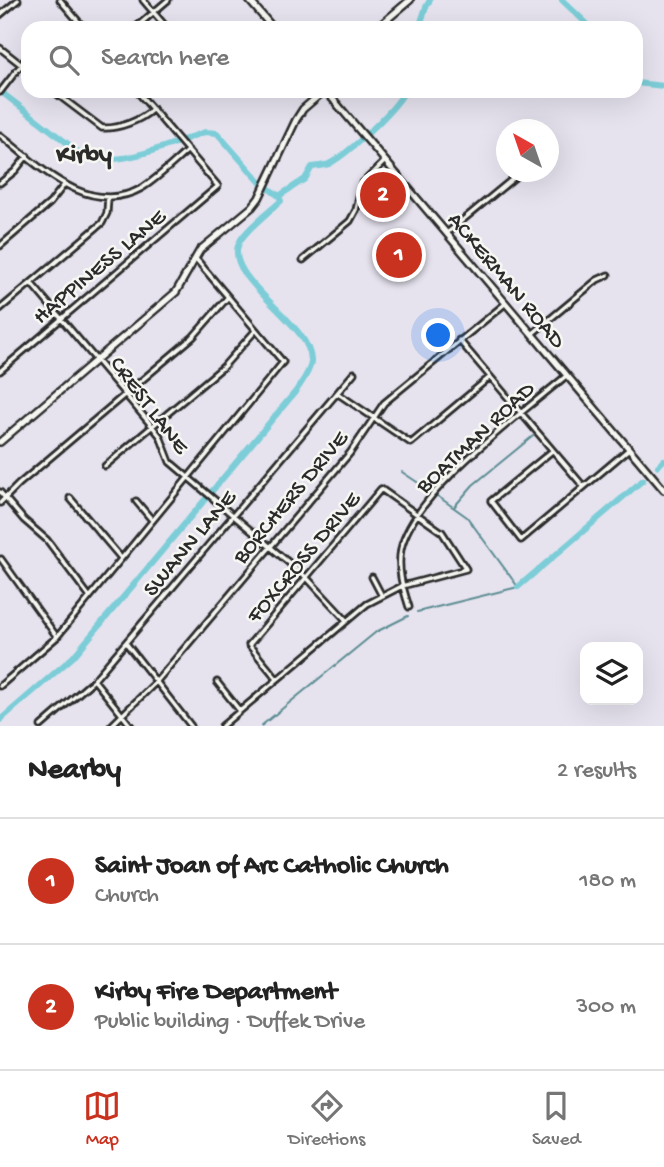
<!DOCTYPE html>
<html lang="en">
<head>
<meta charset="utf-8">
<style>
  :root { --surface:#fff; --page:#f2f2f2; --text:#222; --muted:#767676; --line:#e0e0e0; --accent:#c8321e }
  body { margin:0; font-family:"Gochi Hand",sans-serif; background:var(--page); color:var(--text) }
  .controls { position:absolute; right:21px; bottom:21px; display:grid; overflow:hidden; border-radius:14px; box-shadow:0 7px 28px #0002 }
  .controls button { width:63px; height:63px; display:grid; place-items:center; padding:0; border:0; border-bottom:2px solid var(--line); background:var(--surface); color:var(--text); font:35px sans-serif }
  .compass { position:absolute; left:496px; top:119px; width:63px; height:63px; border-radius:50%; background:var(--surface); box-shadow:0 7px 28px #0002; rotate:320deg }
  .you { position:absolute; left:439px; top:336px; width:24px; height:24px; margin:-18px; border:5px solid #fff; border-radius:50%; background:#1a73e8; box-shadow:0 0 0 10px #1a73e833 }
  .badge { display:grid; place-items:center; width:46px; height:46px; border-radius:50%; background:var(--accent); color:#fff; font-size:23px; font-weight:700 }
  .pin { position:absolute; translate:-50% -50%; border:4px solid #fff; box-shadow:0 2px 7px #0006 }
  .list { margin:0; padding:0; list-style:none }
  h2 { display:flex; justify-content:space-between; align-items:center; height:91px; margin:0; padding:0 28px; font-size:30px }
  h2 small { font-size:23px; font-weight:400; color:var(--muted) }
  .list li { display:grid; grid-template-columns:46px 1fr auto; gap:21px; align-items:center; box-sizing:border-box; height:126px; padding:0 28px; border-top:2px solid var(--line) }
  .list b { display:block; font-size:26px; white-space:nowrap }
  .list p { margin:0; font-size:23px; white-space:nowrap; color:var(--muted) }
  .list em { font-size:23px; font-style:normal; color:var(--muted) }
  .icon { flex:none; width:38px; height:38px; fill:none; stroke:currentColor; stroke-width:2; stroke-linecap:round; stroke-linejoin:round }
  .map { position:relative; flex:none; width:664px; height:726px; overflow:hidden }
  .search { position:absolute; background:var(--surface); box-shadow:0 7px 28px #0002; left:21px; right:21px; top:21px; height:77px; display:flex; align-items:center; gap:18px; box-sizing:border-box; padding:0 24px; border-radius:21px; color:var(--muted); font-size:26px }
  .sheet { height:343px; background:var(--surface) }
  nav { display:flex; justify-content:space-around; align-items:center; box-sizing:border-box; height:98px; border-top:2px solid var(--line); background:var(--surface); font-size:19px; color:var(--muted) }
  nav a { display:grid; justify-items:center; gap:4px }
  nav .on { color:var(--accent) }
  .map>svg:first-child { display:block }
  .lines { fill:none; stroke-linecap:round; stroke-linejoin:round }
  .stream { stroke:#5c8c92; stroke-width:2 }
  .river { stroke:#7ccdd7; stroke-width:6 }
  .street-casing { stroke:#2b2b2b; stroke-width:9 }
  .secondary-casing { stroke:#2b2b2b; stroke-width:10 }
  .street { stroke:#f6f6f2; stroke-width:3.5 }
  .secondary { stroke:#f6f6f2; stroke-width:5 }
  .labels { text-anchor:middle; stroke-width:5; stroke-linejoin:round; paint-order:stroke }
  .street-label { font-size:23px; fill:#2b2b2b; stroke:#f6f6f2 }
  .quarter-label { font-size:26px; font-weight:bold; fill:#2b2b2b; stroke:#f6f6f2 }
</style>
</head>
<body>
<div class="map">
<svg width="664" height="726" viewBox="0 0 664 726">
  <rect width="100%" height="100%" fill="#e6e3ef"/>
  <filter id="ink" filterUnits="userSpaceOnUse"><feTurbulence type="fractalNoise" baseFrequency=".0143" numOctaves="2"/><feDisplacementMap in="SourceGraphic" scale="14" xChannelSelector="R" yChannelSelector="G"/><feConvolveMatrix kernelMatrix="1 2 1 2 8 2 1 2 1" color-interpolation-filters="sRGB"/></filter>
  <g filter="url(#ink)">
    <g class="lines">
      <path class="stream" d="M 402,472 L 429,490
        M 454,507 L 473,485 L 533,436
        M 417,612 L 518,587 L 467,517 L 436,495
        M 261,726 L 376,632 L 408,616"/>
      <path class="river" d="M 562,0 L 585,22 L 587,28
        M 419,28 L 426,7 L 430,0
        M 636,83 L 664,86
        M 0,91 L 85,157 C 122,167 170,144 205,132 L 217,133 L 261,183 L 279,196 L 305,179 L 312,167 C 318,166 324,166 329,164 C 349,153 394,111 405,91
        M 658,466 L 664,460
        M 518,587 L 643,480
        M 0,720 L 73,657 L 296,391 C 301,383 310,372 311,362 C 313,323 222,279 239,243 C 245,230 270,211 281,201 L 279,196"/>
      <defs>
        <path id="street" d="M 60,0 L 84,28
          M 143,0 L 167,28
          M 0,15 L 18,0
          M 135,28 L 168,0
          M 0,48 L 28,70
          M 53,91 L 102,128 C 118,129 140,121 153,109
          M 0,92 L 28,56
          M 0,135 C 39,166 88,218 142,188 C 158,178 173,163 188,150
          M 0,183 L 15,171 L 27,156
          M 447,233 L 521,172
          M 0,246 L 50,203 L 64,185
          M 303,260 L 350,221 L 356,210 L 362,184 L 385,161
          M 31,283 L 152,426 L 160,436 L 170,462 L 307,578 L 346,620
          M 0,309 L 102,223 L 107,213 L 108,197
          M 532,334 L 597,280 L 608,275
          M 459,340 L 584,487
          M 0,371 L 218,186 L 137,91
          M 337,393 L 411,443 L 490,377
          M 552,451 L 491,501 L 521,540 L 629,449
          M 105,466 L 223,367 L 256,330
          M 0,492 L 24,520 L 47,540 L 89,596
          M 70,498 L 121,558
          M 136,501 L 152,520
          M 0,503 L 19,484 L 193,337 L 228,297
          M 1,559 L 57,637
          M 372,577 L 382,596
          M 409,607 C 403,588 397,570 401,549 C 414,491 520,415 566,376
          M 126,643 L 191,726
          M 94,680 L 131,726
          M 217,682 L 240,711
          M 0,686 L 57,637 L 283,362 L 196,259
          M 41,726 L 94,680 L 354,373
          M 111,726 L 156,682 L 350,453 L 384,403 L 506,303
          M 222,726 L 367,604 L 402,586 L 466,569 L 442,532 L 381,489 L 249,645 L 277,679"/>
        <path id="secondary" d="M 249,0 L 273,28
          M 377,28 L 410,0
          M 326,91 L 664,490
          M 0,442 L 176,292 L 200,250 L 252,207 L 259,198 L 296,120 L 303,109 L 324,91"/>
      </defs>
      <use href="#street" class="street-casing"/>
      <use href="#secondary" class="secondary-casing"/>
      <use href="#street" class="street"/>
      <use href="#secondary" class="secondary"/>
    </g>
  </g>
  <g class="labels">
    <g class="street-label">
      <text transform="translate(98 265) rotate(-40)" y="8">HAPPINESS LANE</text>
      <text transform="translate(508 279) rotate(50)" y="8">ACKERMAN ROAD</text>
      <text transform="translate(151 404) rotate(53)" y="8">CREST LANE</text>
      <text transform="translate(474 436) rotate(-43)" y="8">BOATMAN ROAD</text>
      <text transform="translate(289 496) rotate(-50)" y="8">BORCHERS DRIVE</text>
      <text transform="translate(188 542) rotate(-50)" y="8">SWANN LANE</text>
      <text transform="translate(302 556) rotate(-50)" y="8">FOXCROSS DRIVE</text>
    </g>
    <g class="quarter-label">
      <text x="84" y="161">Kirby</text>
    </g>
  </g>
</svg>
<div class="controls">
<button><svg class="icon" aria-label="layers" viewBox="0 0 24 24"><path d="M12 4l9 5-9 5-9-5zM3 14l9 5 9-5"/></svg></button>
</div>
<svg class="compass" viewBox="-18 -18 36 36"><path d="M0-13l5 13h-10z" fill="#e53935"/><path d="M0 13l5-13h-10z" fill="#767676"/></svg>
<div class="you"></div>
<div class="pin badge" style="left:399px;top:255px">1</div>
<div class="pin badge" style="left:383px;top:195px">2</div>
<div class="search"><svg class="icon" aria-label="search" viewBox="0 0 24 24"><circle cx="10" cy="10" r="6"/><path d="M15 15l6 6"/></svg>Search here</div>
</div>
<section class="sheet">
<h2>Nearby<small>2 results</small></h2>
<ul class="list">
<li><span class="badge">1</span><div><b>Saint Joan of Arc Catholic Church</b><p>Church</p></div><em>180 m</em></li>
<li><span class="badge">2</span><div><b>Kirby Fire Department</b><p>Public building · Duffek Drive</p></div><em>300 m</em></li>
</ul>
</section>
<nav>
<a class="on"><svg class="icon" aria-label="map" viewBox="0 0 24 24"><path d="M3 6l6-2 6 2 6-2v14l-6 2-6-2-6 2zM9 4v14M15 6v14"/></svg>Map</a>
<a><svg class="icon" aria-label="directions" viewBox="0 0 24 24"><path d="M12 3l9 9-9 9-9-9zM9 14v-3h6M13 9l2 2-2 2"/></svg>Directions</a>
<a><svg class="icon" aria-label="saved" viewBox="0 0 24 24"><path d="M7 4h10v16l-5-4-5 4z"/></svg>Saved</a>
</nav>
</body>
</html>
